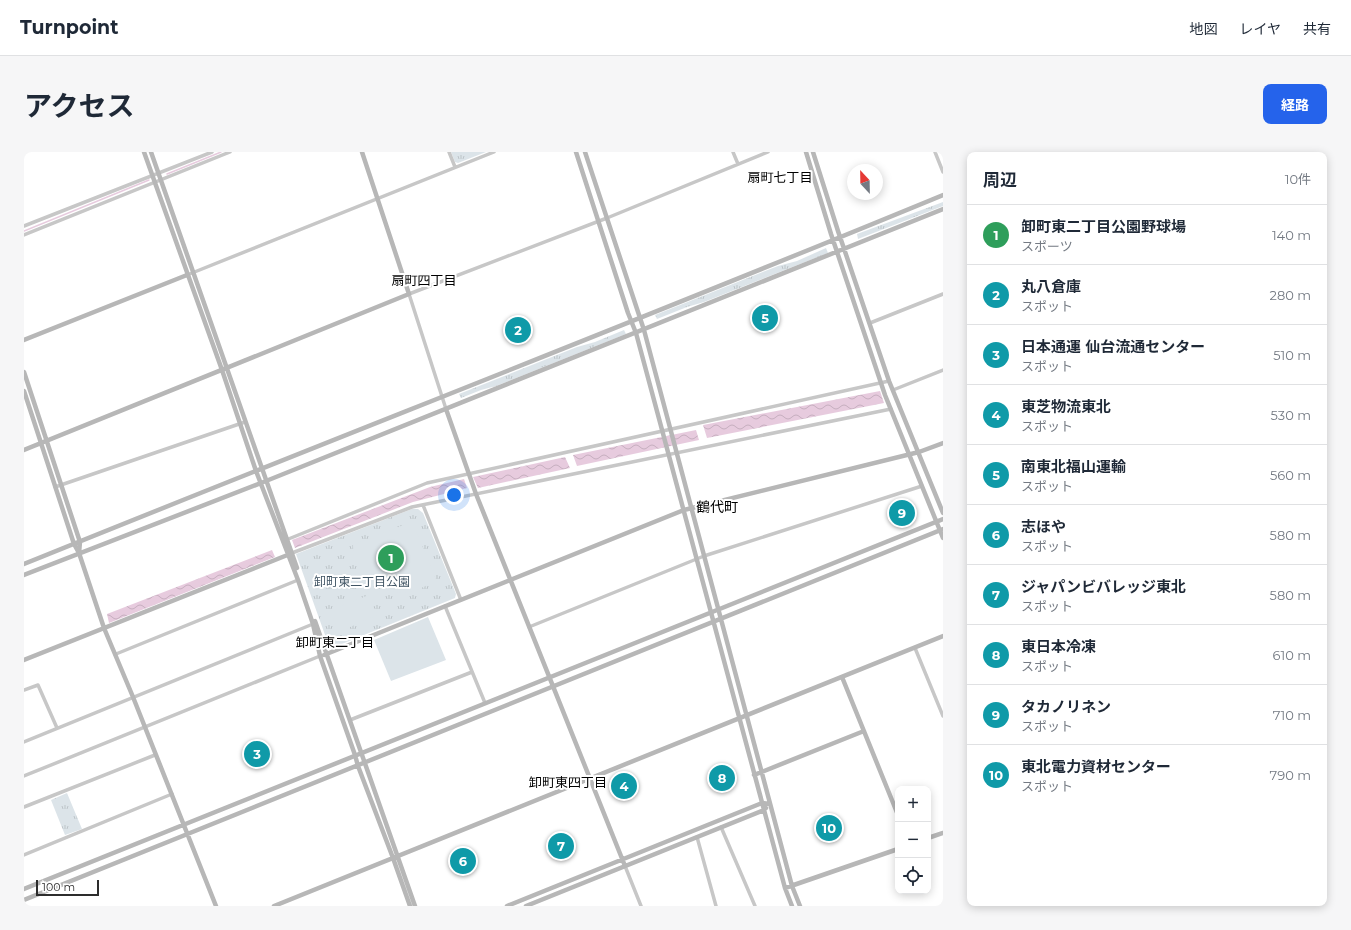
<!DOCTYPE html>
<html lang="ja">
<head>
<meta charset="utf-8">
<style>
  :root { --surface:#fff; --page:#f6f6f7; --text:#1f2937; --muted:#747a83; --line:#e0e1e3; --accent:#2563eb }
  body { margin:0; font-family:Montserrat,"Noto Sans JP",sans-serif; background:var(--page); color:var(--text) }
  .controls { position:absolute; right:12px; bottom:12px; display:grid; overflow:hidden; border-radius:8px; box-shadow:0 2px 10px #0003 }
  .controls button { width:36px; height:36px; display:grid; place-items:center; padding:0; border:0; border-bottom:1px solid var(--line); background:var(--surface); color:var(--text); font:20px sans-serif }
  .compass { position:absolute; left:823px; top:12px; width:36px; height:36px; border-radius:50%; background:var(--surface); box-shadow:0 2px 10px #0003; rotate:338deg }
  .scale { position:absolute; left:12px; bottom:10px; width:63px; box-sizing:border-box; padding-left:4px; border:2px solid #2d2d2d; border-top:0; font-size:11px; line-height:14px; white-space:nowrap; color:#2d2d2d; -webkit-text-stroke:3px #fff; paint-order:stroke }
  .you { position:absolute; left:430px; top:343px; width:14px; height:14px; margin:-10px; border:3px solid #fff; border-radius:50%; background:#1a73e8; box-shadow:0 0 0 6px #1a73e833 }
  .badge { display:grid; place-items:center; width:26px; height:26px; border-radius:50%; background:var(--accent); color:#fff; font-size:13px; font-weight:700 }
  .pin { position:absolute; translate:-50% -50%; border:2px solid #fff; box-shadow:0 1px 4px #0006 }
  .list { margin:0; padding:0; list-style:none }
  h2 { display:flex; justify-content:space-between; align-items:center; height:52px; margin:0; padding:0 16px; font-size:17px }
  h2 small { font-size:13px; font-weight:400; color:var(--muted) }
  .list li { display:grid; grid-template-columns:26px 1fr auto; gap:12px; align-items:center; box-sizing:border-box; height:60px; padding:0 16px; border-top:1px solid var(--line) }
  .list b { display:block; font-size:15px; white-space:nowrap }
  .list p { margin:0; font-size:13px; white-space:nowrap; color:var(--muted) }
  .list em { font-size:13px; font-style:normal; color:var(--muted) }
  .icon { flex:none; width:22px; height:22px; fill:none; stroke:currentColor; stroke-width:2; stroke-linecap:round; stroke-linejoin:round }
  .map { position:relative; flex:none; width:919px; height:754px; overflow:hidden; border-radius:8px }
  header { display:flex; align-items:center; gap:24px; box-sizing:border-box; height:56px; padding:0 20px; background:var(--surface); border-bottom:1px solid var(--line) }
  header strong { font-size:19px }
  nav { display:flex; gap:22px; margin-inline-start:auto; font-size:14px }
  .intro { display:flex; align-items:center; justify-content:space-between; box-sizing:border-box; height:96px; padding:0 24px }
  h1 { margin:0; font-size:28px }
  .button { padding:10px 18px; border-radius:8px; background:var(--accent); color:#fff; font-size:14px; font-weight:700 }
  main { display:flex; gap:24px; padding:0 24px }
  aside { flex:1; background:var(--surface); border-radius:8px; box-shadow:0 2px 10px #0003 }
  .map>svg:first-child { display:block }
  .grass { fill:url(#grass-tufts) }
  .pitch { fill:#dce4e9 }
  .water { fill:url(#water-waves) }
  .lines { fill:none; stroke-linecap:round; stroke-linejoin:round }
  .stream { stroke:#e7cbde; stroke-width:1.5 }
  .street { stroke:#c7c7c7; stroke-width:3.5 }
  .secondary { stroke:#b7b7b7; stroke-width:4.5 }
  .labels { text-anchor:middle; stroke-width:4; stroke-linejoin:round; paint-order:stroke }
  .park-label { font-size:12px; fill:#405463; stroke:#fff }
  .neighbourhood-label { font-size:13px; fill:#000; stroke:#fff }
  .quarter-label { font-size:14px; fill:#000; stroke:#fff }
</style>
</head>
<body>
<header>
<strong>Turnpoint</strong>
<nav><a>地図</a><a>レイヤ</a><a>共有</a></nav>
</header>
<div class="intro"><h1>アクセス</h1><a class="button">経路</a></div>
<main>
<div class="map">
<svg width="919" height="754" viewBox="0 0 919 754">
  <defs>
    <pattern id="grass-tufts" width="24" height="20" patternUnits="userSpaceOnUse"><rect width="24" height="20" fill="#dce4e9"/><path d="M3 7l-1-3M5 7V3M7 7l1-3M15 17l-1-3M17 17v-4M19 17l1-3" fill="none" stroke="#bdc4c8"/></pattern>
    <pattern id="water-waves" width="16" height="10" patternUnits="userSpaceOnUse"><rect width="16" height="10" fill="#e7cbde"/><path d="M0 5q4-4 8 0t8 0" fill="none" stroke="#c6afbf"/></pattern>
  </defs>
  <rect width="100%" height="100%" fill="#fff"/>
  <path class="grass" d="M 427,0 L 462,0 L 434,11 L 431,10 Z
    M 919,50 L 919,54 L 834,87 L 833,82 Z
    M 802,96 L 804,101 L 680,150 L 663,155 L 633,167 L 631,163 L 754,114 L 773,109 Z
    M 600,178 L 602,182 L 472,234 L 457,238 L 437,246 L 435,242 L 553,195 L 571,190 Z
    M 388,357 L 394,357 L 399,361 L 432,442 L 431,446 L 308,496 L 305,494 L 272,402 Z
    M 43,641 L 58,677 L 41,683 L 27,648 Z"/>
  <path class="pitch" d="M 382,372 L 390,374 L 412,427 C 390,445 362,445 342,424 C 333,414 329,406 329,393 Z
    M 345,443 L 353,463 L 315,480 L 306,458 Z
    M 404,465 L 422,508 L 367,529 L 350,488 Z"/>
  <path class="water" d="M 856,239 L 860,251 L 683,286 L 679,273 Z
    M 672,278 L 675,288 L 553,314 L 549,303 Z
    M 541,305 L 546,316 L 454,336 L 449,325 Z
    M 440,327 L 443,336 L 389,350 L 271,396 L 268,388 L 406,335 Z
    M 248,398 L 251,405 L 85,471 L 83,462 Z"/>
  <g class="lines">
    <path class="stream" d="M 143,22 L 197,0
      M 0,79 L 125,28"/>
    <path class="street" d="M 425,0 L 431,15
      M 709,0 L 714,12
      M 911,0 L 919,20
      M 0,74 L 188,0
      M 0,83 L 206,0
      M 163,123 L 470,0
      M 846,171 L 919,142
      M 869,238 L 919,218
      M 422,257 L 385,142 L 583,66 L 744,0
      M 31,335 L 221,270
      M 399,353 L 437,448
      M 262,388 L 403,331 L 865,229
      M 268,401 L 388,355 L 867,257
      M 421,454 L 461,551
      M 505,475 L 680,404 L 898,334
      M 891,496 L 919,564
      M 92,502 L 274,428
      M 0,538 L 14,533 L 33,576
      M 326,568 L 448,520
      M 0,590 L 289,472
      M 0,624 L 296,504
      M 0,655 L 131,603
      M 697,675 L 731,754
      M 673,685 L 692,754
      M 0,703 L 148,642
      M 601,714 L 617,754"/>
    <path class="secondary" d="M 120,0 L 198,218 L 232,319 L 274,428 L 289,472 L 296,504 L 331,603 L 334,614 L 369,706 L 386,754
      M 127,0 L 273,416
      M 552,0 L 604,161 L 612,181 L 761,736 L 768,754
      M 561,0 L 620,178 L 768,734 L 776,754
      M 782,0 L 807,82 L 861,243 L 919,386
      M 789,0 L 814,79 L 865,229 L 919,361
      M 0,188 L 163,123
      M 0,220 L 56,390 L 55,401
      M 0,239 L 50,392 L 55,401 L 80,476 L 109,545 L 192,754
      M 422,257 L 452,342 L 601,714
      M 0,298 L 385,142 L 338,0
      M 0,412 C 306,288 614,169 919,43
      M 0,423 L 237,331 L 919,57
      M 291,469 L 391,754
      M 300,503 L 660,358 L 895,300 L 919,291
      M 0,508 L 266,402
      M 818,525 L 874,663
      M 730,623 L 840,579
      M 904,686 L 919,681
      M 761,736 L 874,697
      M 0,737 L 919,367
      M 0,748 L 919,377
      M 250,754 L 919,484
      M 483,754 L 738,651 L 746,652
      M 502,754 L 740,658 L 742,656"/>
  </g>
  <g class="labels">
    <g class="park-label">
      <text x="338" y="434">卸町東二丁目公園</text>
    </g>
    <g class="neighbourhood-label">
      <text x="756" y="30">扇町七丁目</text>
      <text x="400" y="133">扇町四丁目</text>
      <text x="311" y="495">卸町東二丁目</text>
      <text x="544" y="635">卸町東四丁目</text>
    </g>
    <g class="quarter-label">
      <text x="693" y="360">鶴代町</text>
    </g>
  </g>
</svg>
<div class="controls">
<button>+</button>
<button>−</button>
<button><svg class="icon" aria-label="locate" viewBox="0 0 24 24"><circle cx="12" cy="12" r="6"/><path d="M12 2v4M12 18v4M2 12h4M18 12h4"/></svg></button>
</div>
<svg class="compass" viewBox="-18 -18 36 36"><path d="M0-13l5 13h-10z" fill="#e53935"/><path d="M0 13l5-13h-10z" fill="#747a83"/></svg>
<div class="scale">100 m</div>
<div class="you"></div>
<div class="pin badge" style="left:367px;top:406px;background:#2e9e5b">1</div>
<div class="pin badge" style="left:494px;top:178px;background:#0f9aa8">2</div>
<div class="pin badge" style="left:233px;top:602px;background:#0f9aa8">3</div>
<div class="pin badge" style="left:600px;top:634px;background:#0f9aa8">4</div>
<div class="pin badge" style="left:741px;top:166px;background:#0f9aa8">5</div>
<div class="pin badge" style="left:439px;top:709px;background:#0f9aa8">6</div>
<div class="pin badge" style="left:537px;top:694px;background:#0f9aa8">7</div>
<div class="pin badge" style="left:698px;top:626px;background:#0f9aa8">8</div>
<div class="pin badge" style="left:878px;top:361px;background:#0f9aa8">9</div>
<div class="pin badge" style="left:805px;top:676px;background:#0f9aa8">10</div>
</div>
<aside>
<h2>周辺<small>10件</small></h2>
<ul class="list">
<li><span class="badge" style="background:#2e9e5b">1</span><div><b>卸町東二丁目公園野球場</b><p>スポーツ</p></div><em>140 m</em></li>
<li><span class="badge" style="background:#0f9aa8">2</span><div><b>丸八倉庫</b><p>スポット</p></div><em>280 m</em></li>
<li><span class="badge" style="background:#0f9aa8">3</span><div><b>日本通運 仙台流通センター</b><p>スポット</p></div><em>510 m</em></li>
<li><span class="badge" style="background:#0f9aa8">4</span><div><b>東芝物流東北</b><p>スポット</p></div><em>530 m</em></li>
<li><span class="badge" style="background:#0f9aa8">5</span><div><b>南東北福山運輸</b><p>スポット</p></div><em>560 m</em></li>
<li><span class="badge" style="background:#0f9aa8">6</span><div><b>志ほや</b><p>スポット</p></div><em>580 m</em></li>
<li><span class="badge" style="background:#0f9aa8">7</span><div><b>ジャパンビバレッジ東北</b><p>スポット</p></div><em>580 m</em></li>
<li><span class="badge" style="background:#0f9aa8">8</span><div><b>東日本冷凍</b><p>スポット</p></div><em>610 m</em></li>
<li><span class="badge" style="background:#0f9aa8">9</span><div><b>タカノリネン</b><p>スポット</p></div><em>710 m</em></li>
<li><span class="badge" style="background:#0f9aa8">10</span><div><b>東北電力資材センター</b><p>スポット</p></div><em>790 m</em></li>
</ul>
</aside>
</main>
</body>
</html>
